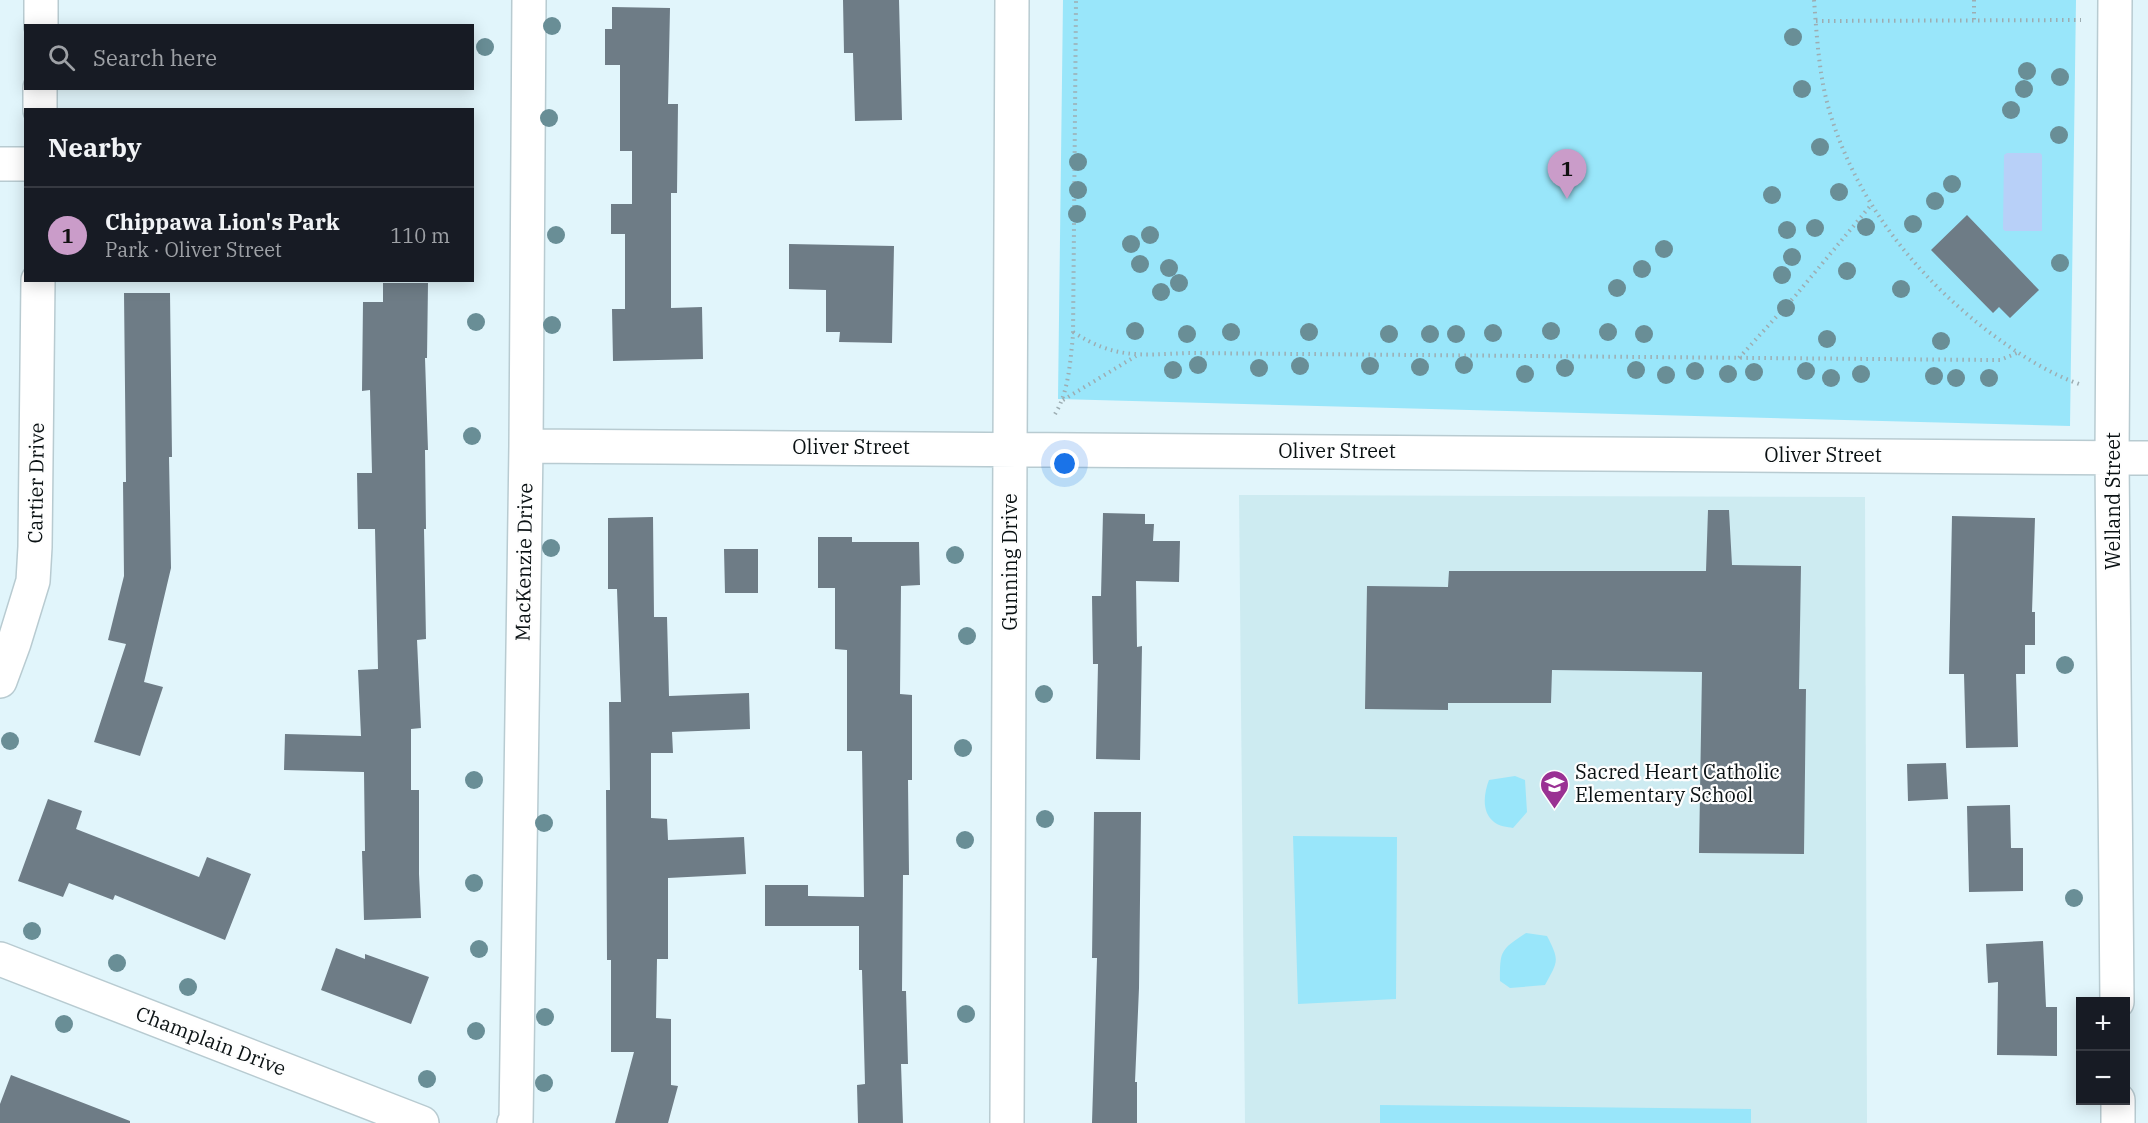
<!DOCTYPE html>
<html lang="en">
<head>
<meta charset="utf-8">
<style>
  :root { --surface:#171b24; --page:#242831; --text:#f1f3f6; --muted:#9ea1a6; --line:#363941; --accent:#ca9cc9 }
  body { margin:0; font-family:"IBM Plex Serif",serif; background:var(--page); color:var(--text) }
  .controls { position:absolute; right:18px; bottom:18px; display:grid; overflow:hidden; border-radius:0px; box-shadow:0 3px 15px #0003 }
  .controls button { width:54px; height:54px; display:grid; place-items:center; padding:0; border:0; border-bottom:2px solid var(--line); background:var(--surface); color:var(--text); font:30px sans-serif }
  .you { position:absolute; left:1065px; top:464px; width:21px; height:21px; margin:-15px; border:4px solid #fff; border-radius:50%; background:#1a73e8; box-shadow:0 0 0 9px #1a73e833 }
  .badge { display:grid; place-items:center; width:39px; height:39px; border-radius:50%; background:var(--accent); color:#111; font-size:20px; font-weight:700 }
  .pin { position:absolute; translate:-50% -50px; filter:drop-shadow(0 2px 3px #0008) }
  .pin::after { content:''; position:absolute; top:32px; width:21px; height:18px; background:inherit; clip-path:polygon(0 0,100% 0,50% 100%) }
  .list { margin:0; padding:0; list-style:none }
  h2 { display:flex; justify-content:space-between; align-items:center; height:78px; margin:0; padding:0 24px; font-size:26px }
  h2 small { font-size:20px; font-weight:400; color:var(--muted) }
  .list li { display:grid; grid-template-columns:39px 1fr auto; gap:18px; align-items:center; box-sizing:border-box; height:96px; padding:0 24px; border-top:2px solid var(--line) }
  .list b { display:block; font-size:22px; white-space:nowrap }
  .list p { margin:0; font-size:20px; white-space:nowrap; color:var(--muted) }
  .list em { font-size:20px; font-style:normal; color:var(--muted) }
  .icon { flex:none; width:33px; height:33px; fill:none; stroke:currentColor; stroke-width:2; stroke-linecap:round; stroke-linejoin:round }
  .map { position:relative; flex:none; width:2148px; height:1123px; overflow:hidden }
  .search { position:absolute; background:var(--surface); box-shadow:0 3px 15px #0003; left:24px; top:24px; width:450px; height:66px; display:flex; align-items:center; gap:15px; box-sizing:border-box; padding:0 21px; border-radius:0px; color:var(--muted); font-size:22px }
  .panel { position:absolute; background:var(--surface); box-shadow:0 3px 15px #0003; left:24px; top:108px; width:450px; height:174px; border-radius:0px }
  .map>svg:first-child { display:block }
  .built { fill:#cdebf1 }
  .green { fill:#99e6fa }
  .water { fill:#b8d0f8 }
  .building { fill:#6e7c86 }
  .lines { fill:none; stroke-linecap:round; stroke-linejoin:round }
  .minor-casing { stroke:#b8cbd1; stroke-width:36 }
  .path { stroke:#9dadb2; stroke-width:4; stroke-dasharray:1.5 4.5; stroke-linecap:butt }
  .minor { stroke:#fff; stroke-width:33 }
  .tree { fill:#698e96 }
  .labels { text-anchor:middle; stroke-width:4.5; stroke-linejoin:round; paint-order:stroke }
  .street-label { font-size:20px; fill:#0a1113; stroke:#fefefe }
  .poi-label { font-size:20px; fill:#0a1113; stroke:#fefefe; text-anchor:start }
</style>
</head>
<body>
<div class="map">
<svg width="2148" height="1123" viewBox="0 0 2148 1123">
  <rect width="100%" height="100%" fill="#e1f5fb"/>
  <path class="built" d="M 1239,495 L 1865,497 L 1867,1123 L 1245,1123 Z"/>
  <path class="green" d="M 1063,0 L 2076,0 L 2070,426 L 1058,399 Z
    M 1515,776 L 1525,780 L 1527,812 L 1513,828 C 1508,827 1498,826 1494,822 C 1481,812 1484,793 1489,780 Z
    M 1293,836 L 1397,837 L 1396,999 L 1298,1004 Z
    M 1526,933 L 1547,936 C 1560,961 1558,961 1545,985 L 1510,988 L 1500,981 C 1500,951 1500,950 1526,933 Z
    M 1380,1105 L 1751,1109 L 1751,1123 L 1380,1123 Z"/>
  <path class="water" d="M 2007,153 L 2040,153 L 2042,155 L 2042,231 L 2005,231 L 2003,229 L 2004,155 Z"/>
  <path class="building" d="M 843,0 L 899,0 L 902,120 L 855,121 L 853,53 L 844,53 Z
    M 612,7 L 670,8 L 668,104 L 678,104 L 677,193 L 671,193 L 671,308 L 702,307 L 703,359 L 613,361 L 612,309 L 625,309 L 625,234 L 611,234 L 611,204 L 632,204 L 632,151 L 620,151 L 620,65 L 605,65 L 605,29 L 612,29 Z
    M 1967,215 L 2039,290 L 2010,318 L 1999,307 L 1993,313 L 1931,250 Z
    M 789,244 L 894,246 L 892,343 L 839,342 L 840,332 L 826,332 L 826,290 L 789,289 Z
    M 383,283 L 428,283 L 427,358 L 425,358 L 428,450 L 425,450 L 426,529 L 424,529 L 426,639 L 417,640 L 421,728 L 411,729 L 411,790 L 419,790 L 419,874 L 421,918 L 364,920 L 362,851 L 365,851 L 364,772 L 284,770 L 285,734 L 361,736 L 358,670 L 378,669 L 375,529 L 358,529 L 357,473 L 372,473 L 370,390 L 362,391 L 363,302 L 383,302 Z
    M 124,293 L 170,293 L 172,457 L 169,457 L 171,568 L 144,682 L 163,687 L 140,756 L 94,742 L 126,644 L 108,640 L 124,576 L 123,482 L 126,482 Z
    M 1708,510 L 1729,510 L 1732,565 L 1801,566 L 1799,689 L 1806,689 L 1804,854 L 1699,853 L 1702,672 L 1552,670 L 1551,703 L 1448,703 L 1448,710 L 1365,709 L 1367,586 L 1448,587 L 1449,571 L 1706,571 Z
    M 1103,513 L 1145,514 L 1145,524 L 1154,524 L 1153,541 L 1180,541 L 1179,582 L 1136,581 L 1137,647 L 1142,646 L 1140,760 L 1096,759 L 1098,664 L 1093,664 L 1092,596 L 1101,596 Z
    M 1952,516 L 2035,518 L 2032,612 L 2035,612 L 2035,645 L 2025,645 L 2025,674 L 2016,674 L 2018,747 L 1966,748 L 1964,674 L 1949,674 Z
    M 653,517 L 654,617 L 667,617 L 669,696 L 749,693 L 750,729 L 672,732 L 673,753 L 651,753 L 651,818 L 667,819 L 668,840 L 744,837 L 746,874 L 668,878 L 668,959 L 657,959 L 656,1018 L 671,1019 L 671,1085 L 678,1086 L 668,1123 L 615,1123 L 634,1052 L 611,1052 L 611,960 L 607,960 L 606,790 L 610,790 L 609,702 L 621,702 L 617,589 L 608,589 L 608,518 Z
    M 818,537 L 852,537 L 852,542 L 919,542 L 920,585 L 901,586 L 900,694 L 912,695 L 912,780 L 908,780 L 909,875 L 903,875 L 902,991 L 906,991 L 908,1064 L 901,1064 L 903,1123 L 858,1123 L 857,1085 L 865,1084 L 862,970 L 859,970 L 859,926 L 765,926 L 765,885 L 808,885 L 808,896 L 864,897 L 862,751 L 847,751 L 847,650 L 835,649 L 835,588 L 818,588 Z
    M 724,549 L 758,549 L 758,593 L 725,593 Z
    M 1946,763 L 1948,799 L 1908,801 L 1907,764 Z
    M 48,799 L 82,811 L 76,829 L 199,877 L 207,857 L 251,874 L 225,940 L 115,895 L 113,900 L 69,883 L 63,897 L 18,881 Z
    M 2010,805 L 2011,848 L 2023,848 L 2023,891 L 1969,892 L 1967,806 Z
    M 1094,812 L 1141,812 L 1139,988 L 1135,1082 L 1137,1082 L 1137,1123 L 1092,1123 L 1097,958 L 1092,958 Z
    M 2043,941 L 2046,1007 L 2057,1007 L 2057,1056 L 1997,1055 L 1998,982 L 1988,983 L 1986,944 Z
    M 336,948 L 365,959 L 365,954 L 429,977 L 411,1024 L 321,990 Z
    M 11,1075 L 130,1121 L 130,1123 L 0,1123 L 0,1104 Z"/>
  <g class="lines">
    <defs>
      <path id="minor" d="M 2115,0 L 2112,458 L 2117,1002
        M 41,26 L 41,0
        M 40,110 L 40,88
        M 0,164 L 26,164
        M 526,446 L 2148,458
        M 0,681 L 14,643 L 33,581 L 35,547 L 38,280
        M 0,959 L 422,1123
        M 2118,1100 L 2118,1123
        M 514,1123 L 516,1121 L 526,446 L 529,0
        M 1007,1123 L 1012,0"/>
    </defs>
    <use href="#minor" class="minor-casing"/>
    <path class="path" d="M 1814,0 C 1817,38 1819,77 1830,113 C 1857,202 1916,276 1989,332 C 2017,353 2046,372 2079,384
      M 1974,0 L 1974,20
      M 1816,21 L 2081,20
      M 1073,332 C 1115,359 1139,355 1187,353 L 1991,360 L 2000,360 L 2017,353
      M 1739,358 L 1796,295 L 1871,205
      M 1063,400 L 1136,356
      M 1055,414 C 1069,391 1070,362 1073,336 L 1076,0"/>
    <use href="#minor" class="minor"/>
  </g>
  <g class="tree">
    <circle cx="552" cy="26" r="9"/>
    <circle cx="1793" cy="37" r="9"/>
    <circle cx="485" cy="47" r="9"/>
    <circle cx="2027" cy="71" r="9"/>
    <circle cx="2060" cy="77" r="9"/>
    <circle cx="1802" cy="89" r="9"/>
    <circle cx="2024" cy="89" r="9"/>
    <circle cx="2011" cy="110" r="9"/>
    <circle cx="549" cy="118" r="9"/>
    <circle cx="2059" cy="135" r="9"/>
    <circle cx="1820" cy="147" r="9"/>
    <circle cx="1078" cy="162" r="9"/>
    <circle cx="1952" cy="184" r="9"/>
    <circle cx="1078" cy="190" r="9"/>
    <circle cx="1839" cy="192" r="9"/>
    <circle cx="1772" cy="195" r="9"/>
    <circle cx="1935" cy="201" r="9"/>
    <circle cx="1077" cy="214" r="9"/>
    <circle cx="1913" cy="224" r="9"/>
    <circle cx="1866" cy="227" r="9"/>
    <circle cx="1815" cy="228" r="9"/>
    <circle cx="1787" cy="230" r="9"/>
    <circle cx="556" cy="235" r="9"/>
    <circle cx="1150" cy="235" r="9"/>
    <circle cx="1131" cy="244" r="9"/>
    <circle cx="1664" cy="249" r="9"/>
    <circle cx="1792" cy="257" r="9"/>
    <circle cx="2060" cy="263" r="9"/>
    <circle cx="1140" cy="264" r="9"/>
    <circle cx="1169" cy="268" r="9"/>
    <circle cx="1642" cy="269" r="9"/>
    <circle cx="1847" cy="271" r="9"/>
    <circle cx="1782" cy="275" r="9"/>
    <circle cx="1179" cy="283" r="9"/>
    <circle cx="1617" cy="288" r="9"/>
    <circle cx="1901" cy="289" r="9"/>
    <circle cx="1161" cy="292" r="9"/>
    <circle cx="1786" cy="308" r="9"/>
    <circle cx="476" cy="322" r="9"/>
    <circle cx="552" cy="325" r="9"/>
    <circle cx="1135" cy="331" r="9"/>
    <circle cx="1551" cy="331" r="9"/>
    <circle cx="1231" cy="332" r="9"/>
    <circle cx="1309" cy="332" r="9"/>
    <circle cx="1608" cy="332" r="9"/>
    <circle cx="1493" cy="333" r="9"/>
    <circle cx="1187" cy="334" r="9"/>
    <circle cx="1389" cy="334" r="9"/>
    <circle cx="1430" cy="334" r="9"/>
    <circle cx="1456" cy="334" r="9"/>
    <circle cx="1644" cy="334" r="9"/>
    <circle cx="1827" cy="339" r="9"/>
    <circle cx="1941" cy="341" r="9"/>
    <circle cx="1198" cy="365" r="9"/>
    <circle cx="1464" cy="365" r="9"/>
    <circle cx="1300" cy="366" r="9"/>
    <circle cx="1370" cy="366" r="9"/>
    <circle cx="1420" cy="367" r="9"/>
    <circle cx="1259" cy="368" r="9"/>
    <circle cx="1565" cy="368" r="9"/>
    <circle cx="1173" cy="370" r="9"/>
    <circle cx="1636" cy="370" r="9"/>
    <circle cx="1695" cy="371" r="9"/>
    <circle cx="1806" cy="371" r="9"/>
    <circle cx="1754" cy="372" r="9"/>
    <circle cx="1525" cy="374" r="9"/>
    <circle cx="1728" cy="374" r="9"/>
    <circle cx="1861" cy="374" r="9"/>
    <circle cx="1666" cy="375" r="9"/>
    <circle cx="1934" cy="376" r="9"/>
    <circle cx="1831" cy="378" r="9"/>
    <circle cx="1956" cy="378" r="9"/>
    <circle cx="1989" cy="378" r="9"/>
    <circle cx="472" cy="436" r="9"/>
    <circle cx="551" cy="548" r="9"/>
    <circle cx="955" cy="555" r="9"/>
    <circle cx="967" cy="636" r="9"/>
    <circle cx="2065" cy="665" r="9"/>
    <circle cx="1044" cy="694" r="9"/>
    <circle cx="10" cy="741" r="9"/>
    <circle cx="963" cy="748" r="9"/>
    <circle cx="474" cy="780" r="9"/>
    <circle cx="1045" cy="819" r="9"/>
    <circle cx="544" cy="823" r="9"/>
    <circle cx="965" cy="840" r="9"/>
    <circle cx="474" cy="883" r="9"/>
    <circle cx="2074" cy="898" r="9"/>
    <circle cx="32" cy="931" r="9"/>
    <circle cx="479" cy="949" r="9"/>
    <circle cx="117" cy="963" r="9"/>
    <circle cx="188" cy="987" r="9"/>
    <circle cx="966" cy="1014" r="9"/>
    <circle cx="545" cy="1017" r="9"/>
    <circle cx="64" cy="1024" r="9"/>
    <circle cx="476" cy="1031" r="9"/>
    <circle cx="427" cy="1079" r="9"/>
    <circle cx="544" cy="1083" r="9"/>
  </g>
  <defs>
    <symbol id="school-pin" viewBox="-11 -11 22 30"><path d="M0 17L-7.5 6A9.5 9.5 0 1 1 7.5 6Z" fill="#9a3193" stroke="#fefefe"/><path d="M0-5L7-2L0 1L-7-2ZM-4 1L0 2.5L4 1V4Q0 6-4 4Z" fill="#fff"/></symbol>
  </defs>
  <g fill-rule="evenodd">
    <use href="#school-pin" x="1538" y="768" width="33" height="45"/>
  </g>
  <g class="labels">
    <g class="street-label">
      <text x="851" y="454">Oliver Street</text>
      <text x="1337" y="458">Oliver Street</text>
      <text x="1823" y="462">Oliver Street</text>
      <text transform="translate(36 483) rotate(-89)" y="7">Cartier Drive</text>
      <text transform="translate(2113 501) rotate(-90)" y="7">Welland Street</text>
      <text transform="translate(524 562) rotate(-89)" y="7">MacKenzie Drive</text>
      <text transform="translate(1010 562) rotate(-90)" y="7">Gunning Drive</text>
      <text transform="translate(211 1041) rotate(21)" y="7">Champlain Drive</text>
    </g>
    <g class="poi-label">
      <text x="1575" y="779">Sacred Heart Catholic<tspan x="1575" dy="23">Elementary School</tspan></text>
    </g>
  </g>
</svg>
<div class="controls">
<button>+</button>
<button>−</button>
</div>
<div class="you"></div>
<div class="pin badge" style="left:1567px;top:199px">1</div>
<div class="search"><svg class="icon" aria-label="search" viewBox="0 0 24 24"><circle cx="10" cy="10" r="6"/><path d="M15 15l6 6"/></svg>Search here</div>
<section class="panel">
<h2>Nearby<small></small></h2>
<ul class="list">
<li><span class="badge">1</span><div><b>Chippawa Lion's Park</b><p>Park · Oliver Street</p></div><em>110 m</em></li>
</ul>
</section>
</div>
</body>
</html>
